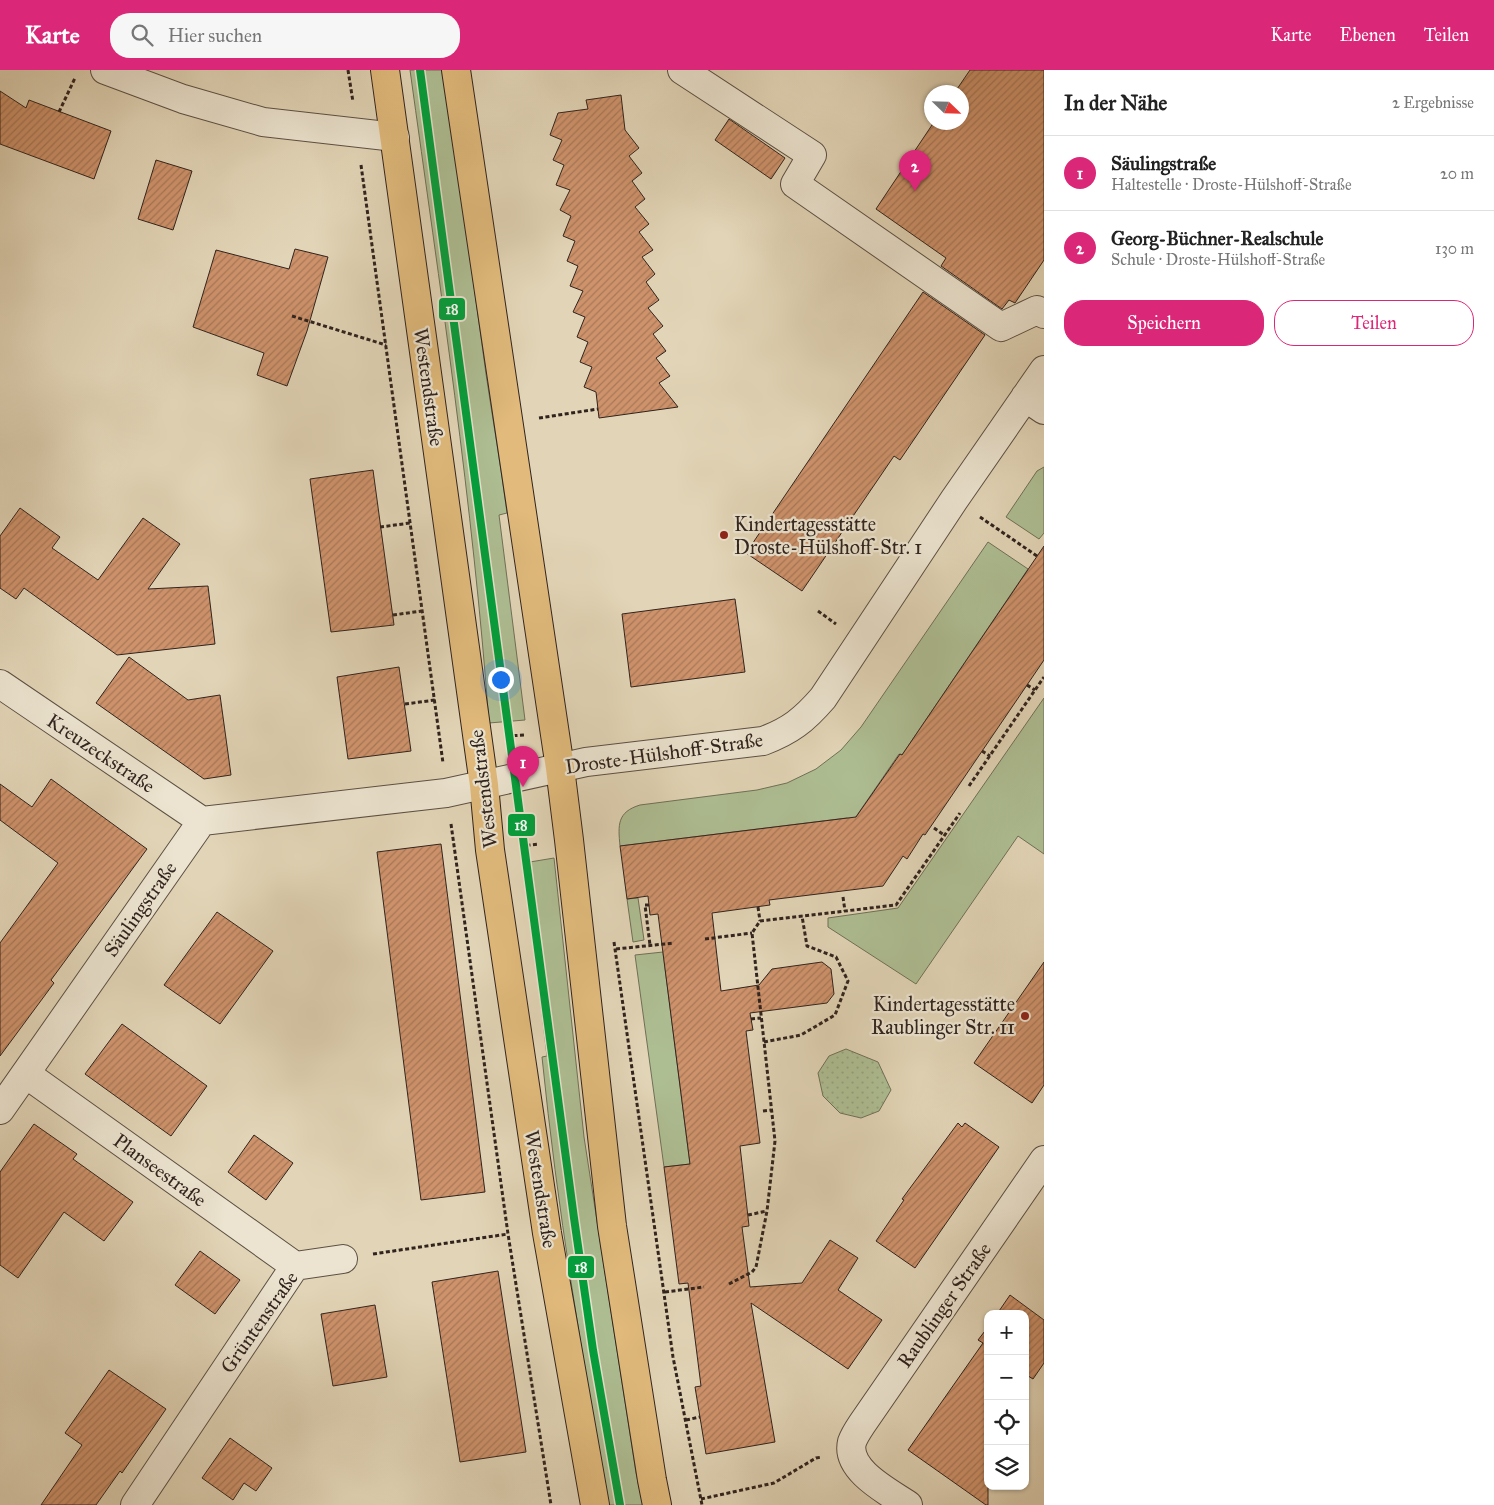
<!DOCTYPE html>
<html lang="de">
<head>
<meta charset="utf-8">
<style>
  :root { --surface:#fff; --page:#f6f6f6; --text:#222; --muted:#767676; --line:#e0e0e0; --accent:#db2777 }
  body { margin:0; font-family:"IM FELL Great Primer",serif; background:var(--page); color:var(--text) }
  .controls { position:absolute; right:15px; bottom:15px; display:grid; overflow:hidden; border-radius:10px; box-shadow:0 1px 4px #0004 }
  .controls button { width:45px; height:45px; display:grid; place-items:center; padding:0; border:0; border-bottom:1px solid var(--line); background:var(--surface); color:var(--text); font:25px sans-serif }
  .compass { position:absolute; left:924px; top:15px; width:45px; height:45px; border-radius:50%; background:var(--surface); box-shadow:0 1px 4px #0004; rotate:113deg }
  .you { position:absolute; left:500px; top:609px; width:18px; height:18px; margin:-12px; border:4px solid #fff; border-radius:50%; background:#1a73e8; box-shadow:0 0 0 8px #1a73e833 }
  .badge { display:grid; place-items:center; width:32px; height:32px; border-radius:50%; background:var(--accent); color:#fff; font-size:16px; font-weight:700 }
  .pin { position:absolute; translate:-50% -41px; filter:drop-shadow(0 1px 2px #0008) }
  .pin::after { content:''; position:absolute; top:26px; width:18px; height:15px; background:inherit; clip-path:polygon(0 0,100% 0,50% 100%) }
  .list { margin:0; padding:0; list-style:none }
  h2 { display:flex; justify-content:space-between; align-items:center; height:65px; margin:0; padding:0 20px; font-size:21px }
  h2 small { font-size:16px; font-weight:400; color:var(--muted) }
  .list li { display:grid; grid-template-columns:32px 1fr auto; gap:15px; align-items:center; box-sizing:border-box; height:75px; padding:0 20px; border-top:1px solid var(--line) }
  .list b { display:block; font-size:19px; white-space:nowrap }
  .list p { margin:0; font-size:16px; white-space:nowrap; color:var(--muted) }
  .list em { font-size:16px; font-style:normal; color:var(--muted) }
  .actions { display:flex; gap:10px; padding:15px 20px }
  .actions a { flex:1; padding:11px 0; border:1px solid var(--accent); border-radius:20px; text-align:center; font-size:18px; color:var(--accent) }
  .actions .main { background:var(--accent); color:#fff }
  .icon { flex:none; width:28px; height:28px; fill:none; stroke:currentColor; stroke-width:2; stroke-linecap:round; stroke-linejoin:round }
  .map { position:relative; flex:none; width:1044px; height:1435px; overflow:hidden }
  header { display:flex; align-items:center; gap:30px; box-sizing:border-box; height:70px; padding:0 25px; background:var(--accent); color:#fff }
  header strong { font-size:24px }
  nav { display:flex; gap:28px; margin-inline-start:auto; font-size:18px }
  .search { width:350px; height:45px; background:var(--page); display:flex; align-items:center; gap:12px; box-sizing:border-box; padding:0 18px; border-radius:20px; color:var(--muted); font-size:19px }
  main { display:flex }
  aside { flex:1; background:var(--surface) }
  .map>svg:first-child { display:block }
  .grass { fill:#aebe93; stroke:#6f7058 }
  .park { fill:url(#park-dots); stroke:#6f7058 }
  .building { fill:url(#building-hatch); stroke:#30231e }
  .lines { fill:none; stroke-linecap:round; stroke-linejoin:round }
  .minor-casing { stroke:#5c5044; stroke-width:30 }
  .major-casing { stroke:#30231e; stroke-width:30 }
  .path { stroke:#30231e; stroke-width:3; stroke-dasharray:4 2.5; stroke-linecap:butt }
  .minor { stroke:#ece4d0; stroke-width:28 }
  .major { stroke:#e1ba7c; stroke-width:28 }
  .tram-1-casing { stroke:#ece4d0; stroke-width:11 }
  .tram-1 { stroke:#00a03c; stroke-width:8 }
  .poi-dot { fill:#8f2418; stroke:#ece4d0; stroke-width:2 }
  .labels { text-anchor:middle; stroke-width:4.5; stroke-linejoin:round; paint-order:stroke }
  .street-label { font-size:20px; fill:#30231e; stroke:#ece4d0 }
  .poi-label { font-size:20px; fill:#30231e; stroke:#ece4d0; text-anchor:start }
  .line-badge { stroke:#ece4d0; stroke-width:2 }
  .badge-label { font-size:14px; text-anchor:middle; font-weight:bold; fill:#fff }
</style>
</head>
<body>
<header>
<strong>Karte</strong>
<div class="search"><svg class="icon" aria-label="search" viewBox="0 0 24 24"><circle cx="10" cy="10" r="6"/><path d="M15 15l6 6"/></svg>Hier suchen</div>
<nav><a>Karte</a><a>Ebenen</a><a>Teilen</a></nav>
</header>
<main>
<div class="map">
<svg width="1044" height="1435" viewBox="0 0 1044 1435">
  <defs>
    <pattern id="park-dots" width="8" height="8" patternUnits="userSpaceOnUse" patternTransform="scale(1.25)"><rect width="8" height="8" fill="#aebe93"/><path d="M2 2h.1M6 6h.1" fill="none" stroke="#96a37e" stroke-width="1.8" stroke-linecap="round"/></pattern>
    <pattern id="building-hatch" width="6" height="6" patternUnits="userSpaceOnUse" patternTransform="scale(1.25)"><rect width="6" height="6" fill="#cf936c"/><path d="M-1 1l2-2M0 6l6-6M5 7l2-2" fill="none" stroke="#a87858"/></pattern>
  </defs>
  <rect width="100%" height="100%" fill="#e2d5b7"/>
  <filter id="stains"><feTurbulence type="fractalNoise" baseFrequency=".004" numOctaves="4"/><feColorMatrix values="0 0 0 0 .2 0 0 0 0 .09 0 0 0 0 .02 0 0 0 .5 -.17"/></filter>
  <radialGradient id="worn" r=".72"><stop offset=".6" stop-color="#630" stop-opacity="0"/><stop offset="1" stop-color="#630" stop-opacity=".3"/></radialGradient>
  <path class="grass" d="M 410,0 L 444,0 C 459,101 472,203 486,304 C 493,351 501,397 507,443 L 499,445 L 525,650 L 489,653 C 473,434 440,217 410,0 Z
    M 1044,397 L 1044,463 L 1039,469 L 1006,447 L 1037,401 Z
    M 988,472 L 1028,499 L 902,685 L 899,684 L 853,751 L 847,748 L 620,776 C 618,755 617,742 640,735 L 757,720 L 787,713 L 816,699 L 841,680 L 861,657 Z
    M 1044,628 L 1044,784 L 1018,766 L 916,914 L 828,857 L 828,848 L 898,838 Z
    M 554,788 L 584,1067 L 636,1403 L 643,1435 L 609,1435 C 582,1287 557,1137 542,987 L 547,986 L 524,793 Z
    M 638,828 L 644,870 L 633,872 L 627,829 Z
    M 663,882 L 690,1094 L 664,1097 L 635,885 Z"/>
  <path class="park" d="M 846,979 L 878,992 L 891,1020 L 879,1041 L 861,1048 L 840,1043 L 823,1026 L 818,1003 L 829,986 Z"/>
  <path class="building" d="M 970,0 L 1044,0 L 1044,190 L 1015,233 L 1009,230 L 1002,239 L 941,196 L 946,188 L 876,139 L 934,52 L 962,52 L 962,22 L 955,22 Z
    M 0,21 L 26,38 L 29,30 L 111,61 L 94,109 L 0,74 Z
    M 621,25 L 625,60 L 639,78 L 629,86 L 642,103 L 632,111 L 645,129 L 635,137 L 649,154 L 639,162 L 653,180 L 642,187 L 655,204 L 646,212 L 659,230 L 648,238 L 663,256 L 653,264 L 666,281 L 656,288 L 670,306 L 659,313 L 678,337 L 599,348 L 596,322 L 584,317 L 592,297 L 580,292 L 588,272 L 577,267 L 585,247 L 573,242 L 583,221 L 570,216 L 578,196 L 567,191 L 575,171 L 563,166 L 571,146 L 560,140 L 570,120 L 556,115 L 564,95 L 553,90 L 562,70 L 550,65 L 558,43 L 588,39 L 586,30 Z
    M 729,49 L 785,88 L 771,109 L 715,70 Z
    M 156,90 L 192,101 L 173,160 L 138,149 Z
    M 295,179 L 328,187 L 307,261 L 287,316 L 257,305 L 264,283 L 193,257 L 216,180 L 289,199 Z
    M 923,222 L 985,265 L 900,390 L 894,386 L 802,521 L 746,483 Z
    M 373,400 L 394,555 L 331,562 L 310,409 Z
    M 20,438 L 60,467 L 52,478 L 98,510 L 143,448 L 180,474 L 148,519 L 208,516 L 215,574 L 117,585 L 24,518 L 16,529 L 0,518 L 0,466 Z
    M 1044,476 L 1044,590 L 925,765 L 923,764 L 907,789 L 903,786 L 883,816 L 769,830 L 770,835 L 712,843 L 721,921 L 759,915 L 772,899 L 822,892 L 831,899 L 834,924 L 827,933 L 750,943 L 753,960 L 746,961 L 760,1073 L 740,1076 L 749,1156 L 742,1157 L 750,1217 L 802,1213 L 830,1170 L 858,1188 L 838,1220 L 882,1250 L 848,1299 L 751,1233 L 775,1372 L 706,1384 L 695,1317 L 701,1316 L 688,1213 L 679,1214 L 664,1097 L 690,1094 L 658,844 L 650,845 L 648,826 L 627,829 L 620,776 L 856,747 L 900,684 L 902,685 Z
    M 735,529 L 745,602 L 631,617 L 622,544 Z
    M 129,587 L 188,630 L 220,625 L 231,705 L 204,709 L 96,633 Z
    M 399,597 L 411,681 L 348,689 L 337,607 Z
    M 51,709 L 147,779 L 51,910 L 54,913 L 0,986 L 0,873 L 58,793 L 0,750 L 0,714 L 32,737 Z
    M 441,774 L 485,1122 L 421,1130 L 377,782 Z
    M 217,842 L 273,881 L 220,954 L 164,915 Z
    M 1044,892 L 1044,1015 L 1032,1033 L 974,993 Z
    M 122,954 L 207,1016 L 171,1066 L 85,1004 Z
    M 958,1053 L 962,1057 L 965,1053 L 999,1077 L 915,1198 L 876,1171 L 904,1130 L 902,1129 Z
    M 34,1054 L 77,1084 L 73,1089 L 133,1132 L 104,1171 L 64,1142 L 18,1208 L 0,1195 L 0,1102 Z
    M 254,1065 L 293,1093 L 266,1130 L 228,1102 Z
    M 200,1181 L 240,1210 L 215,1244 L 175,1215 Z
    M 498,1201 L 526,1382 L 460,1392 L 432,1212 Z
    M 1010,1225 L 1044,1250 L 1044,1293 L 1033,1309 L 1025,1304 L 1025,1244 L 997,1244 Z
    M 375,1235 L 387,1307 L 333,1316 L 321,1244 Z
    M 988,1257 L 988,1435 L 986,1435 L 908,1380 L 983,1273 L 978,1270 Z
    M 109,1300 L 166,1339 L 122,1403 L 120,1401 L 96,1435 L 41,1435 L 82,1375 L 65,1363 Z
    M 230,1368 L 272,1398 L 256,1421 L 244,1413 L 233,1430 L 202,1408 Z"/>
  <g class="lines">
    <defs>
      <path id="minor" d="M 105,0 L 183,29 L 263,52 L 395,67
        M 682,0 L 812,85 L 795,114 L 1001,257 L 1037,240 L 1044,244
        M 1025,327 L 1044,340
        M 0,614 L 202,751
        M 26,1004 L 295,1196
        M 0,1040 L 202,751 L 446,723 L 586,692 L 763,671 C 790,661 804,650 823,628 L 954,430 L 1044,300
        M 135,1435 L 295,1196 L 343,1189
        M 908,1435 C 889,1422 845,1400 852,1372 C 854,1366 858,1360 862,1354 L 1044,1090"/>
      <path id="major" d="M 385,0 L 484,715 L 490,780 L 547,1163 L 595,1435
        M 456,0 L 560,698 L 569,770 L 612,1156 L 652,1410 L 657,1435"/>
    </defs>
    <use href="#minor" class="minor-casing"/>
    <use href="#major" class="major-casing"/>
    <path class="path" d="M 348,0 L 353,32
      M 59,42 L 75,8
      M 361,95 L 443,693
      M 292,246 L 386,275
      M 539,348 L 598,339
      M 980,447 L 1037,486
      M 380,457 L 410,453
      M 818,541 L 836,554
      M 393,545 L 422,541
      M 1027,615 L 1035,620
      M 405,634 L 435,630
      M 507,666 L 524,665
      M 982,681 L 990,686
      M 969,716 L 1044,607
      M 451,754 L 508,1164 L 551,1435
      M 934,758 L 944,765
      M 520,776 L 539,774
      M 843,827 L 845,841
      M 649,835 L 645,835 L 650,875
      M 758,837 L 760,851
      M 705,869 L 752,863
      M 614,872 L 673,1287 L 702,1435
      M 616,879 L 674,873
      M 751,949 L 761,948
      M 764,972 L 801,965 L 835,945 L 848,911 L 836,887 L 807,876 L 802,846
      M 763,1041 L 771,1040
      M 748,1145 L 767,1141
      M 373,1184 L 508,1164
      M 729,1214 L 752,1202 L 756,1197 L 767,1141 L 775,1071 L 752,863 L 760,851 L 896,835 L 960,743
      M 665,1222 L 704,1217
      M 686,1350 L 700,1347
      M 701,1429 L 774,1413 L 816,1388 L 822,1387"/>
    <use href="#minor" class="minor"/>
    <use href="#major" class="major"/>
    <defs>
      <path id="tram-1" d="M 420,0 L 574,1148 L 593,1280 L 620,1435"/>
    </defs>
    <use href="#tram-1" class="tram-1-casing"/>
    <use href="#tram-1" class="tram-1"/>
  </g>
  <g class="poi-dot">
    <circle cx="724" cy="465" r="5"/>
    <circle cx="1025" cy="946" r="5"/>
  </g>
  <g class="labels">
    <g class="street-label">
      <text transform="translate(429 317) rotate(82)" y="7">Westendstraße</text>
      <text transform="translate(101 683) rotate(34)" y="7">Kreuzeckstraße</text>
      <text transform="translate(664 683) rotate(-8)" y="7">Droste-Hülshoff-Straße</text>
      <text transform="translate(483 719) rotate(-97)" y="7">Westendstraße</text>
      <text transform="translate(140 839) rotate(-55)" y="7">Säulingstraße</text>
      <text transform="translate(160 1100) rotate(36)" y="7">Planseestraße</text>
      <text transform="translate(541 1119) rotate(81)" y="7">Westendstraße</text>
      <text transform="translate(944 1235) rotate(-55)" y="7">Raublinger Straße</text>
      <text transform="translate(259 1252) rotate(-55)" y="7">Grüntenstraße</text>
    </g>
    <g class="poi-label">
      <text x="734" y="461">Kindertagesstätte<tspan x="734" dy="23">Droste-Hülshoff-Str. 1</tspan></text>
      <text x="1015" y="941" text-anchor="end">Kindertagesstätte<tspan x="1015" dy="23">Raublinger Str. 11</tspan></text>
    </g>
  </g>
  <g class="line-badge">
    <rect x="438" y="227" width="28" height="24" rx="5" fill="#00a03c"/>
    <rect x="507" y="743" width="29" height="24" rx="5" fill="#00a03c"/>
    <rect x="567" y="1185" width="28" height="24" rx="5" fill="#00a03c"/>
  </g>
  <g class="badge-label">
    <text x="452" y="244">18</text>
    <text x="521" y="760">18</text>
    <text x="581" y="1202">18</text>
  </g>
  <rect width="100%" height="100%" filter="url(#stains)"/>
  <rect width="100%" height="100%" fill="url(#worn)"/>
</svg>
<div class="controls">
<button>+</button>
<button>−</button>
<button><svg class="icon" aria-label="locate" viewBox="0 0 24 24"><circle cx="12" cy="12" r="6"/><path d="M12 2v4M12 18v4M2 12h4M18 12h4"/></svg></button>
<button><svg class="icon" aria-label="layers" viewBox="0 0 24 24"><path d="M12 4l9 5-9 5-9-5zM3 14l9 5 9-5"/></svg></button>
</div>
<svg class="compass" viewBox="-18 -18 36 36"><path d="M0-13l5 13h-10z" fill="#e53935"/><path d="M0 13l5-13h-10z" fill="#767676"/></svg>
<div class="you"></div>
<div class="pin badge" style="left:523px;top:717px">1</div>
<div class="pin badge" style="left:915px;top:121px">2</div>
</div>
<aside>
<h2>In der Nähe<small>2 Ergebnisse</small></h2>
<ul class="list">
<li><span class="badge">1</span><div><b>Säulingstraße</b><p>Haltestelle · Droste-Hülshoff-Straße</p></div><em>20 m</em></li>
<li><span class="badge">2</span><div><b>Georg-Büchner-Realschule</b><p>Schule · Droste-Hülshoff-Straße</p></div><em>130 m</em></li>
</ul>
<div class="actions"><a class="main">Speichern</a><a>Teilen</a></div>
</aside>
</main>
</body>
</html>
